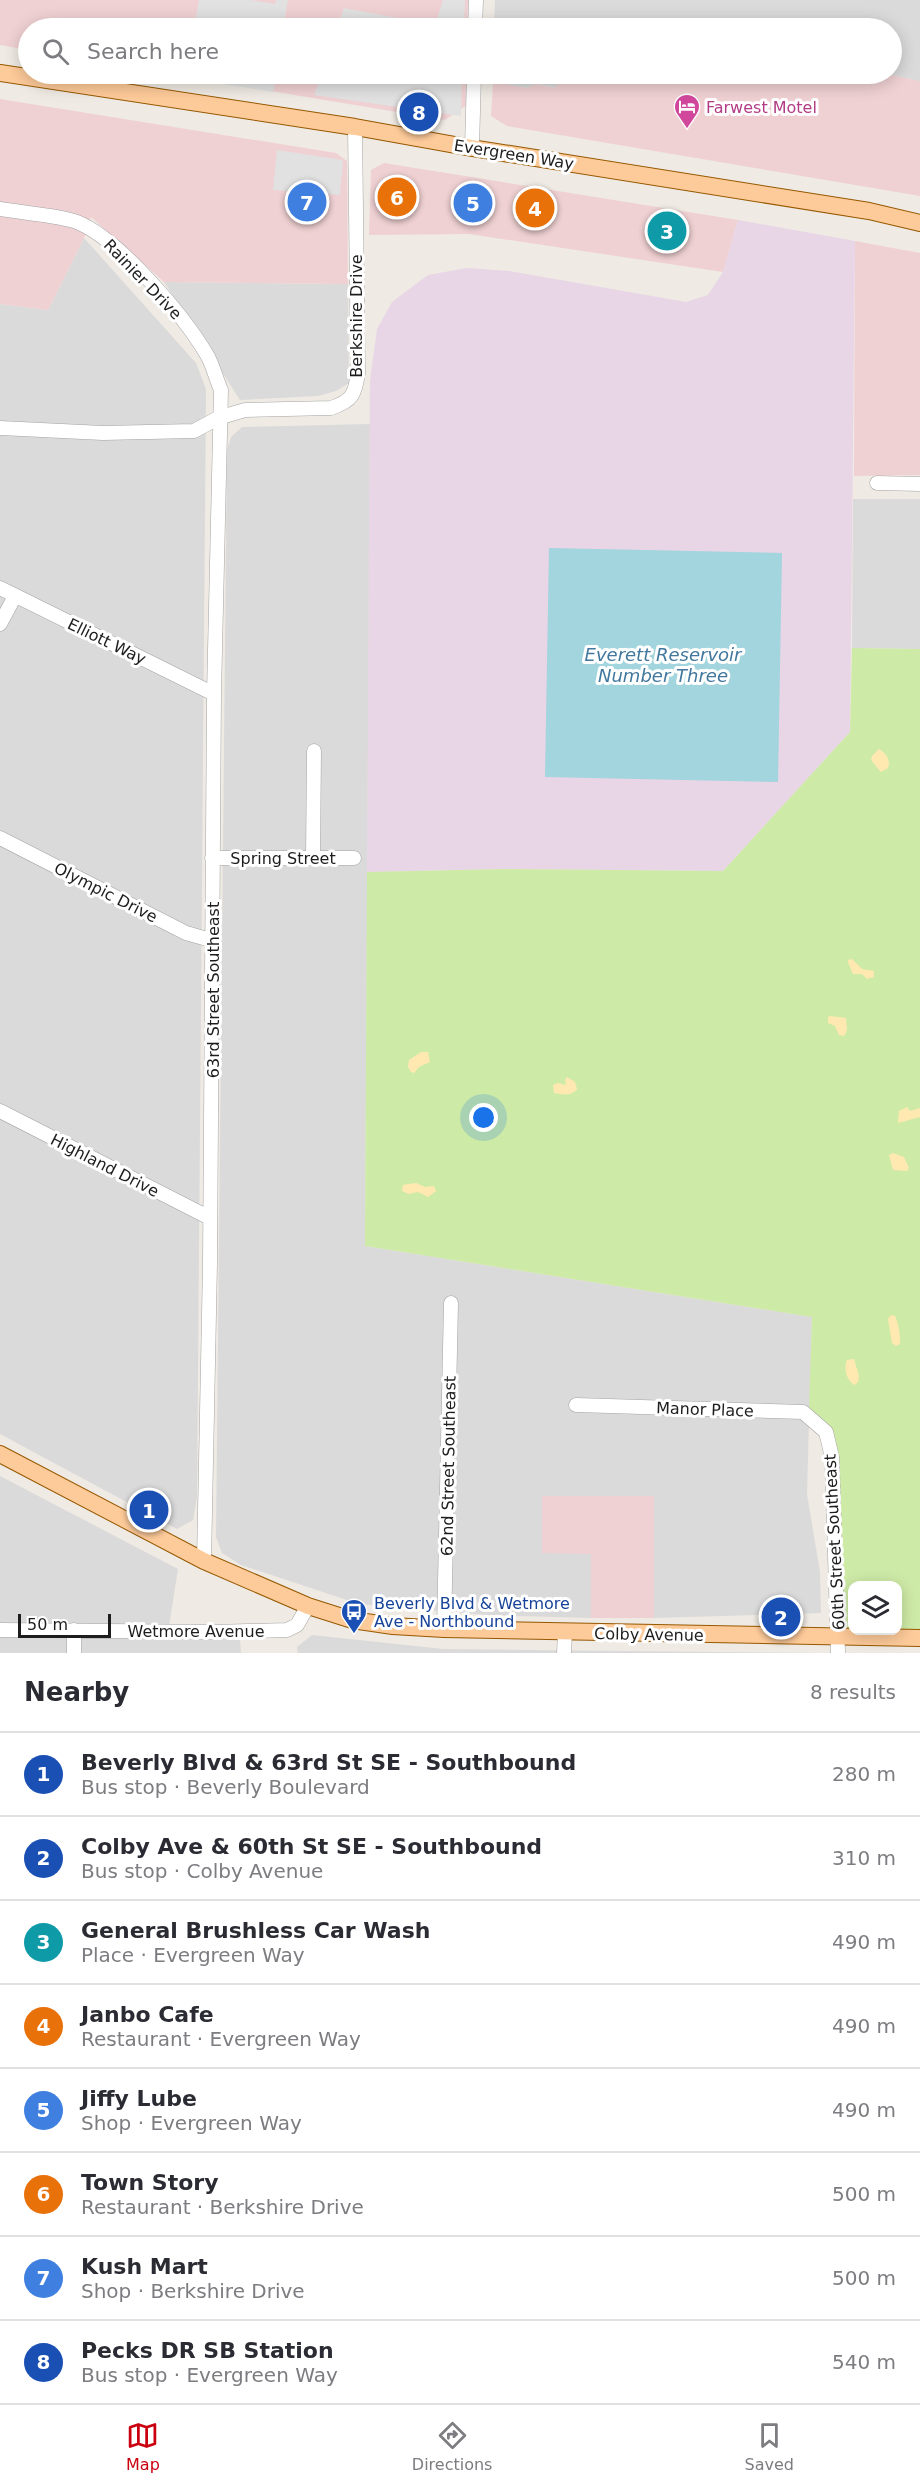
<!DOCTYPE html>
<html lang="en">
<head>
<meta charset="utf-8">
<style>
  :root { --surface:#fff; --page:#f7f7f7; --text:#2b2b33; --muted:#7c7c81; --line:#e1e1e2; --accent:#ca0010 }
  body { margin:0; font-family:"DejaVu Sans",sans-serif; background:var(--page); color:var(--text) }
  .controls { position:absolute; right:18px; bottom:18px; display:grid; overflow:hidden; border-radius:12px; box-shadow:0 3px 15px #0003 }
  .controls button { width:54px; height:54px; display:grid; place-items:center; padding:0; border:0; border-bottom:2px solid var(--line); background:var(--surface); color:var(--text); font:30px sans-serif }
  .scale { position:absolute; left:18px; bottom:15px; width:93px; box-sizing:border-box; padding-left:6px; border:3px solid #1d1d1d; border-top:0; font-size:16px; line-height:21px; white-space:nowrap; color:#1d1d1d; -webkit-text-stroke:4px #fff; paint-order:stroke }
  .you { position:absolute; left:484px; top:1118px; width:21px; height:21px; margin:-15px; border:4px solid #fff; border-radius:50%; background:#1a73e8; box-shadow:0 0 0 9px #1a73e833 }
  .badge { display:grid; place-items:center; width:39px; height:39px; border-radius:50%; background:var(--accent); color:#fff; font-size:20px; font-weight:700 }
  .pin { position:absolute; translate:-50% -50%; border:3px solid #fff; box-shadow:0 2px 6px #0006 }
  .list { margin:0; padding:0; list-style:none }
  h2 { display:flex; justify-content:space-between; align-items:center; height:78px; margin:0; padding:0 24px; font-size:26px }
  h2 small { font-size:20px; font-weight:400; color:var(--muted) }
  .list li { display:grid; grid-template-columns:39px 1fr auto; gap:18px; align-items:center; box-sizing:border-box; height:84px; padding:0 24px; border-top:2px solid var(--line) }
  .list b { display:block; font-size:22px; white-space:nowrap }
  .list p { margin:0; font-size:20px; white-space:nowrap; color:var(--muted) }
  .list em { font-size:20px; font-style:normal; color:var(--muted) }
  .icon { flex:none; width:33px; height:33px; fill:none; stroke:currentColor; stroke-width:2; stroke-linecap:round; stroke-linejoin:round }
  .map { position:relative; flex:none; width:920px; height:1653px; overflow:hidden }
  .search { position:absolute; background:var(--surface); box-shadow:0 3px 15px #0003; left:18px; right:18px; top:18px; height:66px; display:flex; align-items:center; gap:15px; box-sizing:border-box; padding:0 21px; border-radius:33px; color:var(--muted); font-size:22px }
  .sheet { height:750px; background:var(--surface) }
  nav { display:flex; justify-content:space-around; align-items:center; box-sizing:border-box; height:84px; border-top:2px solid var(--line); background:var(--surface); font-size:16px; color:var(--muted) }
  nav a { display:grid; justify-items:center; gap:3px }
  nav .on { color:var(--accent) }
  .map>svg:first-child { display:block }
  .residential { fill:#dbdada }
  .commercial { fill:#f0d1d3 }
  .industrial { fill:#e8d5e6 }
  .grass { fill:#ceeaa7; fill-rule:evenodd }
  .sand { fill:#ffe9b0 }
  .parking { fill:#e1e1e1 }
  .water { fill:#a2d5dd }
  .lines { fill:none; stroke-linecap:round; stroke-linejoin:round }
  .minor-casing { stroke:#a4a4a4; stroke-width:15 }
  .major-casing { stroke:#965800; stroke-width:18 }
  .minor { stroke:#fff; stroke-width:14 }
  .major { stroke:#fdca99; stroke-width:16 }
  .labels { text-anchor:middle; stroke-width:6; stroke-linejoin:round; paint-order:stroke }
  .hotel-label { font-size:16px; fill:#b23c85; stroke:#fff; text-anchor:start }
  .street-label { font-size:16px; fill:#1d1d1d; stroke:#fff }
  .transit-label { font-size:16px; fill:#164399; stroke:#fff; text-anchor:start }
  .water-label { font-size:18px; font-style:italic; fill:#42789e; stroke:#fff }
</style>
</head>
<body>
<div class="map">
<svg width="920" height="1653" viewBox="0 0 920 1653">
  <rect width="100%" height="100%" fill="#efeae3"/>
  <path class="residential" d="M 495,0 L 920,0 L 920,81 L 885,74 L 892,74 L 892,28 L 494,28 Z
    M 493,74 L 556,74 L 557,88 L 537,84 L 527,88 L 493,82 Z
    M 84,238 L 196,363 L 206,389 L 197,1497 L 193,1520 L 177,1529 L 0,1434 L 0,304 L 48,310 Z
    M 164,282 L 348,284 L 349,383 L 336,391 L 318,396 L 240,400 Z
    M 370,424 L 365,1246 L 812,1317 L 807,1494 L 820,1572 L 821,1613 L 654,1618 L 654,1496 L 591,1553 L 591,1618 L 486,1615 L 359,1604 L 241,1565 L 222,1553 L 216,1537 L 227,450 L 231,437 L 242,427 Z
    M 853,499 L 920,499 L 920,649 L 852,648 Z
    M 0,1476 L 178,1569 L 167,1639 L 240,1640 L 241,1653 L 0,1653 Z
    M 312,1635 L 443,1649 L 815,1653 L 298,1653 L 297,1647 Z"/>
  <path class="commercial" d="M 0,0 L 468,0 L 467,28 L 28,28 L 28,50 L 0,45 Z
    M 168,74 L 467,74 L 467,105 L 445,120 Z
    M 556,74 L 885,74 L 920,81 L 920,196 L 507,126 L 491,116 L 493,82 L 527,88 L 536,84 L 556,88 Z
    M 0,99 L 336,153 L 347,161 L 348,284 L 164,282 L 91,217 L 84,238 L 48,310 L 0,304 Z
    M 384,163 L 738,220 L 723,272 L 469,234 L 369,235 L 371,170 Z
    M 855,241 L 920,253 L 920,475 L 854,476 Z
    M 542,1496 L 654,1496 L 654,1618 L 591,1618 L 591,1554 L 542,1553 Z"/>
  <path class="industrial" d="M 738,220 L 855,241 L 850,732 L 723,871 L 505,869 L 367,872 L 370,381 L 377,329 L 392,302 L 428,275 L 467,268 L 509,271 L 686,302 L 708,295 L 723,272 Z"/>
  <path class="grass" d="M 852,648 L 920,649 L 920,1638 L 838,1637 L 826,1432 L 809,1407 L 812,1317 L 365,1246 L 367,872 L 505,869 L 723,871 L 850,732 ZM 852,1586 L 898,1586 L 898,1630 L 852,1630 Z"/>
  <path class="sand" d="M 879,749 C 886,753 891,760 888,768 L 881,772 L 871,760 L 872,756 Z
    M 852,959 L 862,969 L 874,971 L 874,977 L 867,979 L 862,974 L 853,974 L 848,962 L 848,960 Z
    M 830,1016 L 846,1018 L 847,1030 L 844,1036 L 839,1035 L 835,1026 L 828,1023 L 828,1017 Z
    M 421,1052 L 428,1052 L 430,1062 L 419,1067 L 414,1073 L 411,1072 L 408,1067 L 409,1060 Z
    M 567,1077 L 575,1082 L 577,1089 C 571,1097 562,1094 554,1093 L 553,1085 L 558,1083 L 566,1085 L 565,1080 Z
    M 907,1107 L 910,1111 L 920,1108 L 920,1117 L 898,1123 L 899,1111 Z
    M 893,1153 L 904,1157 L 909,1168 L 907,1171 L 893,1170 L 889,1155 Z
    M 416,1183 L 425,1187 L 434,1186 L 436,1191 L 428,1197 L 418,1192 L 409,1194 L 402,1191 L 403,1185 Z
    M 891,1315 L 895,1316 C 898,1321 901,1339 900,1344 L 896,1346 L 892,1343 L 888,1319 Z
    M 854,1359 L 859,1376 L 858,1382 L 854,1385 C 847,1379 843,1370 847,1360 Z"/>
  <path class="parking" d="M 199,0 L 251,0 L 275,4 L 276,0 L 288,0 L 283,28 L 194,28 Z
    M 443,0 L 465,0 L 464,28 L 337,28 L 344,8 L 435,25 Z
    M 187,74 L 276,74 L 273,92 L 186,78 Z
    M 322,74 L 462,74 L 461,116 L 314,95 Z
    M 277,150 L 343,160 L 340,195 L 273,190 Z"/>
  <path class="water" d="M 549,548 L 782,553 L 778,782 L 545,777 Z"/>
  <g class="lines">
    <defs>
      <path id="minor" d="M 475,28 L 476,0
        M 472,148 L 474,74
        M 0,209 C 22,213 58,215 77,222 C 119,239 184,316 207,355 C 213,365 216,379 221,390 L 214,694 L 210,1264 L 204,1561
        M 0,428 L 103,433 L 194,431 L 218,418 L 245,410 L 331,408 C 352,401 355,395 358,373 L 355,127
        M 877,483 L 920,484
        M 0,588 L 214,694
        M 0,624 L 15,596
        M 0,838 L 186,933 L 214,941
        M 212,858 L 354,858
        M 313,858 L 314,751
        M 0,1111 L 210,1218
        M 576,1405 L 803,1412 L 826,1432 L 832,1457 L 838,1653
        M 444,1629 L 451,1303
        M 0,1630 L 215,1632 L 287,1630 L 297,1625 L 308,1606
        M 74,1630 L 74,1653
        M 564,1653 L 565,1633"/>
      <path id="major" d="M 0,73 L 355,127 L 472,148 L 869,211 L 920,223
        M 0,1454 L 204,1561 L 308,1606 L 352,1620 L 393,1626 L 444,1629 L 920,1638"/>
    </defs>
    <use href="#minor" class="minor-casing"/>
    <use href="#major" class="major-casing"/>
    <use href="#minor" class="minor"/>
    <use href="#major" class="major"/>
  </g>
  <defs>
    <symbol id="hotel-pin" viewBox="-11 -11 22 30"><path d="M0 17L-7.5 6A9.5 9.5 0 1 1 7.5 6Z" fill="#d1479c" stroke="#fff"/><path d="M-6-4.5h1.5V1H6V5H4.5V3h-9V5H-6ZM-4 0a1.8 1.8 0 1 1 3.6 0ZM.5 0V-2.5h3Q6-2.5 6 0Z" fill="#fff"/></symbol>
    <symbol id="bus-pin" viewBox="-11 -11 22 30"><path d="M0 17L-7.5 6A9.5 9.5 0 1 1 7.5 6Z" fill="#1a4fb4" stroke="#fff"/><path d="M-5-6H5V4H4V6H2V4H-2V6H-4V4H-5ZM-3.5-4V0h7V-4ZM-3.5 1.2v1.5H-2V1.2ZM2 1.2v1.5H3.5V1.2Z" fill="#fff"/></symbol>
  </defs>
  <g fill-rule="evenodd">
    <use href="#hotel-pin" x="672" y="92" width="30" height="40"/>
    <use href="#bus-pin" x="339" y="1597" width="30" height="40"/>
  </g>
  <g class="labels">
    <g class="hotel-label">
      <text x="706" y="113">Farwest Motel</text>
    </g>
    <g class="street-label">
      <text transform="translate(514 154) rotate(9)" y="6">Evergreen Way</text>
      <text transform="translate(143 279) rotate(46)" y="6">Rainier Drive</text>
      <text transform="translate(356 316) rotate(-90)" y="6">Berkshire Drive</text>
      <text transform="translate(107 641) rotate(26)" y="6">Elliott Way</text>
      <text x="283" y="864">Spring Street</text>
      <text transform="translate(106 892) rotate(27)" y="6">Olympic Drive</text>
      <text transform="translate(213 990) rotate(-90)" y="6">63rd Street Southeast</text>
      <text transform="translate(105 1165) rotate(27)" y="6">Highland Drive</text>
      <text transform="translate(705 1409) rotate(2)" y="6">Manor Place</text>
      <text transform="translate(448 1466) rotate(-89)" y="6">62nd Street Southeast</text>
      <text transform="translate(834 1542) rotate(-93)" y="6">60th Street Southeast</text>
      <text x="196" y="1637">Wetmore Avenue</text>
      <text transform="translate(649 1634) rotate(1)" y="6">Colby Avenue</text>
    </g>
    <g class="transit-label">
      <text x="374" y="1609">Beverly Blvd &amp; Wetmore<tspan x="374" dy="18">Ave - Northbound</tspan></text>
    </g>
    <g class="water-label">
      <text x="663" y="661">Everett Reservoir<tspan x="663" dy="21">Number Three</tspan></text>
    </g>
  </g>
</svg>
<div class="controls">
<button><svg class="icon" aria-label="layers" viewBox="0 0 24 24"><path d="M12 4l9 5-9 5-9-5zM3 14l9 5 9-5"/></svg></button>
</div>
<div class="scale">50 m</div>
<div class="you"></div>
<div class="pin badge" style="left:149px;top:1510px;background:#1a4fb4">1</div>
<div class="pin badge" style="left:781px;top:1617px;background:#1a4fb4">2</div>
<div class="pin badge" style="left:667px;top:231px;background:#0f9aa8">3</div>
<div class="pin badge" style="left:535px;top:208px;background:#e8710a">4</div>
<div class="pin badge" style="left:473px;top:203px;background:#3f7fe0">5</div>
<div class="pin badge" style="left:397px;top:197px;background:#e8710a">6</div>
<div class="pin badge" style="left:307px;top:202px;background:#3f7fe0">7</div>
<div class="pin badge" style="left:419px;top:112px;background:#1a4fb4">8</div>
<div class="search"><svg class="icon" aria-label="search" viewBox="0 0 24 24"><circle cx="10" cy="10" r="6"/><path d="M15 15l6 6"/></svg>Search here</div>
</div>
<section class="sheet">
<h2>Nearby<small>8 results</small></h2>
<ul class="list">
<li><span class="badge" style="background:#1a4fb4">1</span><div><b>Beverly Blvd &amp; 63rd St SE - Southbound</b><p>Bus stop · Beverly Boulevard</p></div><em>280 m</em></li>
<li><span class="badge" style="background:#1a4fb4">2</span><div><b>Colby Ave &amp; 60th St SE - Southbound</b><p>Bus stop · Colby Avenue</p></div><em>310 m</em></li>
<li><span class="badge" style="background:#0f9aa8">3</span><div><b>General Brushless Car Wash</b><p>Place · Evergreen Way</p></div><em>490 m</em></li>
<li><span class="badge" style="background:#e8710a">4</span><div><b>Janbo Cafe</b><p>Restaurant · Evergreen Way</p></div><em>490 m</em></li>
<li><span class="badge" style="background:#3f7fe0">5</span><div><b>Jiffy Lube</b><p>Shop · Evergreen Way</p></div><em>490 m</em></li>
<li><span class="badge" style="background:#e8710a">6</span><div><b>Town Story</b><p>Restaurant · Berkshire Drive</p></div><em>500 m</em></li>
<li><span class="badge" style="background:#3f7fe0">7</span><div><b>Kush Mart</b><p>Shop · Berkshire Drive</p></div><em>500 m</em></li>
<li><span class="badge" style="background:#1a4fb4">8</span><div><b>Pecks DR SB Station</b><p>Bus stop · Evergreen Way</p></div><em>540 m</em></li>
</ul>
</section>
<nav>
<a class="on"><svg class="icon" aria-label="map" viewBox="0 0 24 24"><path d="M3 6l6-2 6 2 6-2v14l-6 2-6-2-6 2zM9 4v14M15 6v14"/></svg>Map</a>
<a><svg class="icon" aria-label="directions" viewBox="0 0 24 24"><path d="M12 3l9 9-9 9-9-9zM9 14v-3h6M13 9l2 2-2 2"/></svg>Directions</a>
<a><svg class="icon" aria-label="saved" viewBox="0 0 24 24"><path d="M7 4h10v16l-5-4-5 4z"/></svg>Saved</a>
</nav>
</body>
</html>
